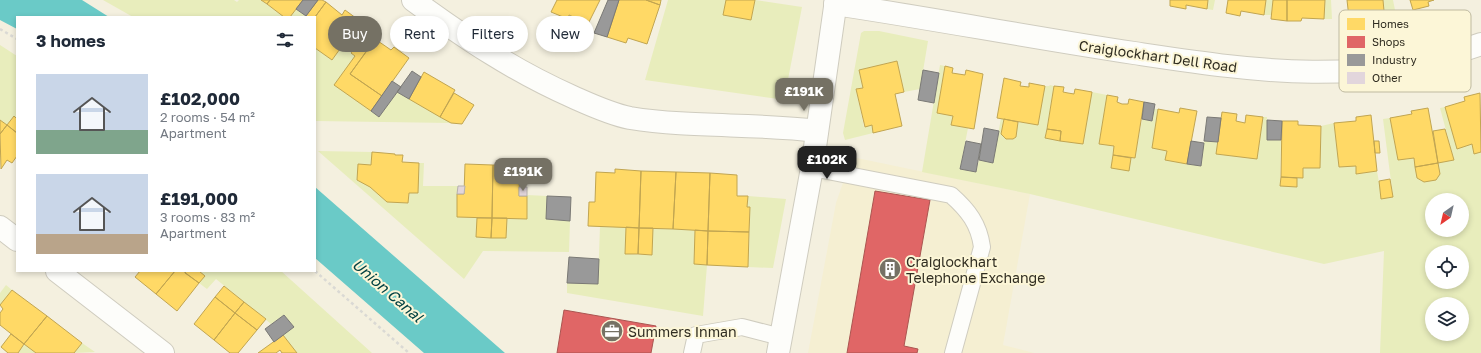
<!DOCTYPE html>
<meta charset="utf-8">
<style>
:root{--surface:#fff;--page:#f2f2f3;--text:#1f2937;--muted:#747a83;--accent:#757164}
body{margin:0;font-family:"Golos Text",sans-serif;background:var(--page);color:var(--text);height:100vh;display:flex;flex-direction:column;font-size:15px;white-space:nowrap}
*{box-sizing:border-box;margin:0}
p{font-size:13px;color:var(--muted)}
.icon{flex:none;width:22px;height:22px;fill:none;stroke:currentColor;stroke-width:2;stroke-linecap:round;stroke-linejoin:round}
.map{position:relative;flex:1;overflow:hidden}
.panel{position:absolute;left:16px;top:16px;width:300px;height:256px;display:flex;flex-direction:column;background:var(--surface);border-radius:0px;box-shadow:0 2px 6px #0003}
.panel>*{flex:none}
.guide{position:absolute;left:328px;top:16px;width:380px;height:36px;display:flex;gap:8px}
.needle{width:26px;rotate:214deg}
.buttons{position:absolute;left:1425px;top:193px;display:grid;gap:8px}
.buttons a{display:grid;place-items:center;width:44px;height:44px;border-radius:50%;background:var(--surface);box-shadow:0 2px 6px #0003;font-size:20px}
.price{position:absolute;translate:-50% -34px;padding:0 9px;border-radius:8px;background:var(--accent);color:#fff;font-size:13px;line-height:26px;filter:drop-shadow(0 1px 2px #0008)}
.price::after{content:'';position:absolute;left:50%;top:24px;width:12px;height:9px;margin-left:-6px;background:inherit;clip-path:polygon(0 0,100% 0,50% 100%)}
.price.selected{background:#222;color:#fff}
ul{padding:0;list-style:none}
li{display:flex;align-items:center;gap:12px;height:100px;padding:0 20px}
li span{display:grid;place-items:center;flex:none;width:112px;height:80px;border-radius:0px;color:#555}
li>.icon{margin-inline-start:auto}
span .icon{width:48px;height:48px;fill:#fffc;stroke-width:1}
li b{font-size:17px}
h2{display:flex;justify-content:space-between;align-items:center;height:48px;padding:0 20px;font-size:17px}
.pill{padding:0 14px;border-radius:18px;background:var(--surface);box-shadow:0 2px 6px #0003;font-size:14px;line-height:36px}
.pill.selected{background:var(--accent);color:#fff}
.map>svg:first-child{display:block}
.built{fill:#f5efd2}
.green{fill:#e8edbc;fill-rule:evenodd}
.water{fill:#6acac7}
.homes{fill:#ffd966;stroke:#c1a551}
.shops{fill:#e06666;stroke:#ab5551}
.industry{fill:#999;stroke:#7a7975}
.building{fill:#e2d6dc;stroke:#b6b1ae}
.lines{fill:none;stroke-linecap:round;stroke-linejoin:round}
.service-casing{stroke:#cfccbf;stroke-width:18}
.minor-casing{stroke:#cfccbf;stroke-width:24}
.tertiary-casing{stroke:#cfccbf;stroke-width:24}
.path{stroke:#dad9d4;stroke-width:2.5;stroke-dasharray:3 3;stroke-linecap:butt}
.service{stroke:#fdfdfa;stroke-width:16}
.minor{stroke:#fdfdfa;stroke-width:22}
.tertiary{stroke:#fdfdfa;stroke-width:22}
.labels{text-anchor:middle;dominant-baseline:central;stroke-width:4;stroke-linejoin:round;paint-order:stroke}
.street-label{font-size:14px;fill:#302d21;stroke:#fcf6d7}
.poi-label{font-size:14px;fill:#302d21;stroke:#fcf6d7;text-anchor:start}
.water-label{font-size:15px;font-style:italic;fill:#034243;stroke:#fcf6d7}
.key{fill:#fcf6d7;stroke:#bfbaa0;stroke-width:1}
.key-label{font-size:11px;fill:#302d21}
</style>
<div class="map">
<svg width="1481" height="353" viewBox="0 0 1481 353">
<rect width="100%" height="100%" fill="#f4f0df"/>
<!-- built -->
<path class="built" d="M852,157L1030,194L1003,345L1034,353H808L836,203Z"/>
<!-- green -->
<path class="green" d="M103,0H234L237,2L239,0H261L284,17H133Z
M668,0H726L751,20L755,0L802,7L785,95L780,99L771,98L645,80Z
M1208,0H1215L1213,10L1207,9Z
M1266,0H1273L1271,15H1264Z
M1325,0H1331L1332,19H1324Z
M1383,0H1393L1395,10L1384,11Z
M296,9L306,16L305,17H290Z
M360,21L370,28L351,53L355,56L335,85L379,117L397,92L451,123L315,121V48L332,60Z
M864,31H879L928,41L920,89L904,92L897,61L859,70L863,88L856,89L864,127L872,125L873,133L845,140L843,133L861,33Z
M0,45L17,56V119L13,117L7,125L0,120Z
M940,65L945,66L937,113L953,116L951,125L968,128L960,169L976,172L979,160L993,163L1001,118L1004,119L1001,134C1005,140 1010,141 1016,137L1018,122L1038,125L1045,86H1049L1050,85L1054,86L1045,138L1083,144L1092,92L1107,95L1099,144L1114,146L1111,168L1129,170L1131,158H1135L1142,119L1152,121L1154,109H1158L1152,148L1167,151L1166,160L1201,166L1204,141L1218,142L1217,154L1257,159L1263,117H1267V140H1281L1280,186L1297,187V178L1303,168H1320L1321,126L1334,123L1339,167L1356,166L1357,174L1377,171L1382,199L1393,197L1383,119L1390,118L1398,160L1414,158L1417,178L1424,182L1436,180L1440,174L1438,163L1454,160L1440,108L1445,107L1457,148L1472,144L1474,153L1481,152V353H1380L1384,251L1324,264L1030,194L922,172ZM1432,200H1462V230H1432ZM1432,252H1462V282H1432ZM1432,304H1462V334H1432Z
M318,151L372,152L370,187L387,202L408,203L409,193H418L419,163H424L423,186H458L457,217L477,218V237L506,238L507,218L527,195L547,196L546,219L570,221L569,252L483,251L464,279Z
M748,196L786,199L773,268L748,267L750,207H747Z
M600,226L626,227L625,254L652,255L653,228L695,230L694,264L707,265L703,316L567,293V283L598,284Z
M199,271H281L372,353H297L283,335L294,327L284,315L271,324L216,279L207,289L199,283L205,276Z
M6,285L12,290L0,305V293Z
M82,343L95,352L74,353Z
M24,344L36,353H18Z"/>
<!-- water -->
<path class="water" d="M0,0H82L109,17H17V29L0,20Z
M315,187L505,353H424L315,258Z"/>
<!-- homes -->
<path class="homes" d="M261,0H270L267,4Z
M270,0H303L290,17H284L267,4Z
M318,0H322L326,2L315,17H305Z
M557,0H600L588,24L569,15L568,19L551,12Z
M619,0H646L660,5L647,44L628,38L626,43L607,37Z
M646,0H661L660,5Z
M726,0H755L751,20L723,15Z
M1170,0H1208L1207,9L1186,5V9L1170,6Z
M1228,0H1266L1264,15L1241,11L1240,16L1226,13Z
M1273,0H1287V21L1271,19Z
M1287,0H1325L1324,19L1302,18L1301,21H1287Z
M1347,0H1383L1384,11L1363,13L1364,17L1349,18Z
M1410,0H1434L1428,2L1429,6L1413,10Z
M326,2L342,15L345,10L360,21L332,60L315,48V17Z
M375,39L391,50L394,47L409,58L382,96L350,74Z
M360,42L369,48L350,74L382,96L371,111L334,85L355,56L351,53Z
M897,61L904,92L895,94L902,126L873,133L872,125L865,127L856,89L863,88L859,70Z
M945,66L953,68L952,73L965,75L966,70L983,74L974,129L951,125L953,116L937,113Z
M424,72L455,90L440,117L409,99Z
M1004,78L1021,82L1020,86L1029,87V83L1045,86L1038,125L997,118Z
M1054,86L1064,87L1063,92L1068,93L1074,94L1075,89L1092,92L1083,144L1060,141L1061,131L1047,129Z
M454,93L474,105L462,124L451,123L440,117Z
M1480,93L1481,152L1474,154L1472,144L1457,149L1445,107L1465,101L1464,97Z
M1107,95L1118,97L1117,102L1122,104H1128L1129,99L1144,102L1135,158L1113,155L1114,146L1099,144Z
M1180,108L1197,111L1187,164L1165,160L1167,151L1152,148L1158,109L1179,113Z
M1428,108L1438,163L1415,167L1414,158L1398,160L1390,118L1412,114L1411,111Z
M1222,112L1237,114L1236,121L1245,123L1246,115L1263,117L1257,159L1216,154Z
M1371,115L1377,171L1356,174V166L1339,167L1334,123L1356,121V117Z
M14,116L17,119V133L7,125Z
M1004,119L1018,122L1016,137L1013,139H1006L1001,134Z
M0,120L7,125L0,134Z
M1282,121H1298V125L1321,126L1320,168H1303V178L1281,177Z
M7,125L17,133V156L12,163L7,160L1,169L0,134Z
M1047,129L1061,131L1060,141L1045,138Z
M1445,129L1454,160L1438,163L1433,131Z
M1374,141H1379L1380,153H1375Z
M372,152L395,154V155H403L402,162L419,163L418,193H409L408,203L387,202L370,187L357,180L358,164L371,165Z
M1113,155L1131,158L1129,171L1111,168Z
M1438,163L1440,174L1436,180L1424,182L1417,178L1415,167Z
M465,164L493,165L492,218L457,217V194H464Z
M493,165H520L519,196H527V219L492,218Z
M615,169L641,171L639,228L588,226L589,202H595L596,172L615,173Z
M641,171L676,172L673,229L639,228Z
M676,172L710,173L708,231L673,229Z
M710,173L737,175V196H748L747,207H750L749,232L708,231Z
M1281,177L1297,178V187L1280,186Z
M1390,179L1393,197L1381,199L1379,181Z
M477,218H492L491,238L476,237Z
M492,218H507L506,238H491Z
M626,227L639,228L638,254H625Z
M639,228H653L652,255L638,254Z
M695,230L708,231L707,265L694,264Z
M708,231L749,232L748,267L707,265Z
M140,271H175L156,294L135,277Z
M175,271H183L199,283L177,311L156,294Z
M187,271H199L205,276L199,283L185,273Z
M224,286L244,302L235,313L215,297Z
M12,290L47,316L24,344L0,325V313L3,309L0,305Z
M215,297L235,313L214,340L194,324Z
M244,302L266,319L257,330L235,313Z
M235,313L257,330L238,353H230L214,340Z
M47,316L82,343L74,353H36L24,344Z
M11,334L24,344L18,353H8L1,347Z
M283,335L297,353H282L280,350L276,353H258Z"/>
<!-- shops -->
<path class="shops" d="M875,191L930,200L904,346L918,349L917,353H847Z
M564,310L656,326L651,353H557Z"/>
<!-- industry -->
<path class="industry" d="M303,0H318L306,16L296,9Z
M608,0H619L607,37L594,33Z
M923,70L939,73L934,103L918,100Z
M412,71L421,77L409,99L397,92Z
M392,81L401,87L379,117L371,111Z
M1144,102L1155,104L1152,121L1142,119Z
M1207,117L1221,118L1218,142L1204,141Z
M1267,120L1282,121L1281,140H1267Z
M984,128L999,131L993,163L979,160Z
M966,141L981,144L976,172L960,169Z
M1191,141L1204,143L1201,166L1187,164Z
M547,196L571,197L570,221L546,219Z
M569,257L599,259L598,284L567,283Z
M284,315L294,327L274,342L265,329Z"/>
<!-- building -->
<path class="building" d="M458,186H465L464,194H457Z
M519,187H527V196H519Z"/>
<g class="lines">
<!-- service casing -->
<g class="service-casing">
<path id="service" d="M812,168L951,195C968,210 979,224 982,247L953,353
M692,353L696,335L742,327L781,337"/>
</g>
<!-- minor casing -->
<g class="minor-casing">
<path id="minor" d="M413,0C465,38 514,71 573,97C591,105 610,114 630,118C692,128 755,123 817,131
M835,4C935,19 1034,38 1134,53C1256,71 1361,88 1481,44
M0,227L17,240
M57,271L163,353"/>
</g>
<!-- tertiary casing -->
<g class="tertiary-casing">
<path id="tertiary" d="M778,353L812,168L836,0"/>
</g>
<!-- path -->
<path class="path" d="M0,29L17,39
M315,271L409,353"/>
<!-- service -->
<use href="#service" class="service"/>
<!-- minor -->
<use href="#minor" class="minor"/>
<!-- tertiary -->
<use href="#tertiary" class="tertiary"/>
</g>
<!-- icons -->
<defs>
<g id="building-disc" transform="scale(1.15)"><circle r="9.5" fill="#757164" stroke="#fcf6d7"/><path d="M-4-6H4V6H1V3H-1V6H-4ZM-2.5-4.3h1.7v1.8h-1.7ZM.8-4.3h1.7v1.8H.8ZM-2.5-1h1.7V.8h-1.7ZM.8-1h1.7V.8H.8Z" fill="#fff"/></g>
<g id="office-disc" transform="scale(1.15)"><circle r="9.5" fill="#757164" stroke="#fcf6d7"/><path d="M-6-3h4V-5.5h4V-3h4V5H-6ZM-1-4.5V-3h2v-1.5ZM-6 0V1H6V0Z" fill="#fff"/></g>
</defs>
<g fill-rule="evenodd">
<use href="#building-disc" x="890" y="269"/>
<use href="#office-disc" x="612" y="331"/>
</g>
<g class="labels">
<!-- street labels -->
<g class="street-label">
<text transform="translate(1158 56) rotate(8)">Craiglockhart Dell Road</text>
</g>
<!-- poi labels -->
<g class="poi-label">
<text x="906" y="261">Craiglockhart<tspan x="906" dy="16">Telephone Exchange</tspan></text>
<text x="628" y="331">Summers Inman</text>
</g>
<!-- water labels -->
<g class="water-label">
<text transform="translate(388 290) rotate(41)">Union Canal</text>
</g>
</g>
<!-- legend -->
<rect x="1339" y="10" width="132" height="82" rx="6" class="key"/>
<rect x="1347" y="18" width="18" height="12" fill="#ffd966"/>
<rect x="1347" y="36" width="18" height="12" fill="#e06666"/>
<rect x="1347" y="54" width="18" height="12" fill="#999"/>
<rect x="1347" y="72" width="18" height="12" fill="#e2d6dc"/>
<g class="key-label">
<text x="1372" y="28">Homes</text>
<text x="1372" y="46">Shops</text>
<text x="1372" y="64">Industry</text>
<text x="1372" y="82">Other</text>
</g>
</svg>
<div class="buttons">
<a><svg class="needle" viewBox="-14 -14 28 28"><path d="M0-13l5 13h-10z" fill="#e53935"/><path d="M0 13l5-13h-10z" fill="#747a83"/></svg></a>
<a><svg class="icon" aria-label="locate" viewBox="0 0 24 24"><circle cx="12" cy="12" r="6"/><path d="M12 2v4M12 18v4M2 12h4M18 12h4"/></svg></a>
<a><svg class="icon" aria-label="layers" viewBox="0 0 24 24"><path d="M12 4l9 5-9 5-9-5zM3 14l9 5 9-5"/></svg></a>
</div>
<b class="price" style="left:804px;top:112px">£191K</b>
<b class="price selected" style="left:827px;top:180px">£102K</b>
<b class="price" style="left:523px;top:192px">£191K</b>
<div class="guide">
<a class="pill selected">Buy</a>
<a class="pill">Rent</a>
<a class="pill">Filters</a>
<a class="pill">New</a>
</div>
<section class="panel">
<h2>3 homes<svg class="icon" aria-label="filters" viewBox="0 0 24 24"><path d="M4 7h16M4 17h16"/><circle cx="9" cy="7" r="2"/><circle cx="15" cy="17" r="2"/></svg></h2>
<ul>
<li><span style="background:linear-gradient(#c9d6e8 70%,#7fa58c 0)"><svg class="icon" aria-label="home" viewBox="0 0 24 24"><path d="M3 11l9-7 9 7M6 9v11h12V9"/></svg></span><div><b>£102,000</b><p>2 rooms · 54 m²</p><p>Apartment</p></div></li>
<li><span style="background:linear-gradient(#c9d6e8 75%,#b9a48a 0)"><svg class="icon" aria-label="home" viewBox="0 0 24 24"><path d="M3 11l9-7 9 7M6 9v11h12V9"/></svg></span><div><b>£191,000</b><p>3 rooms · 83 m²</p><p>Apartment</p></div></li>
</ul>
</section>
</div>
